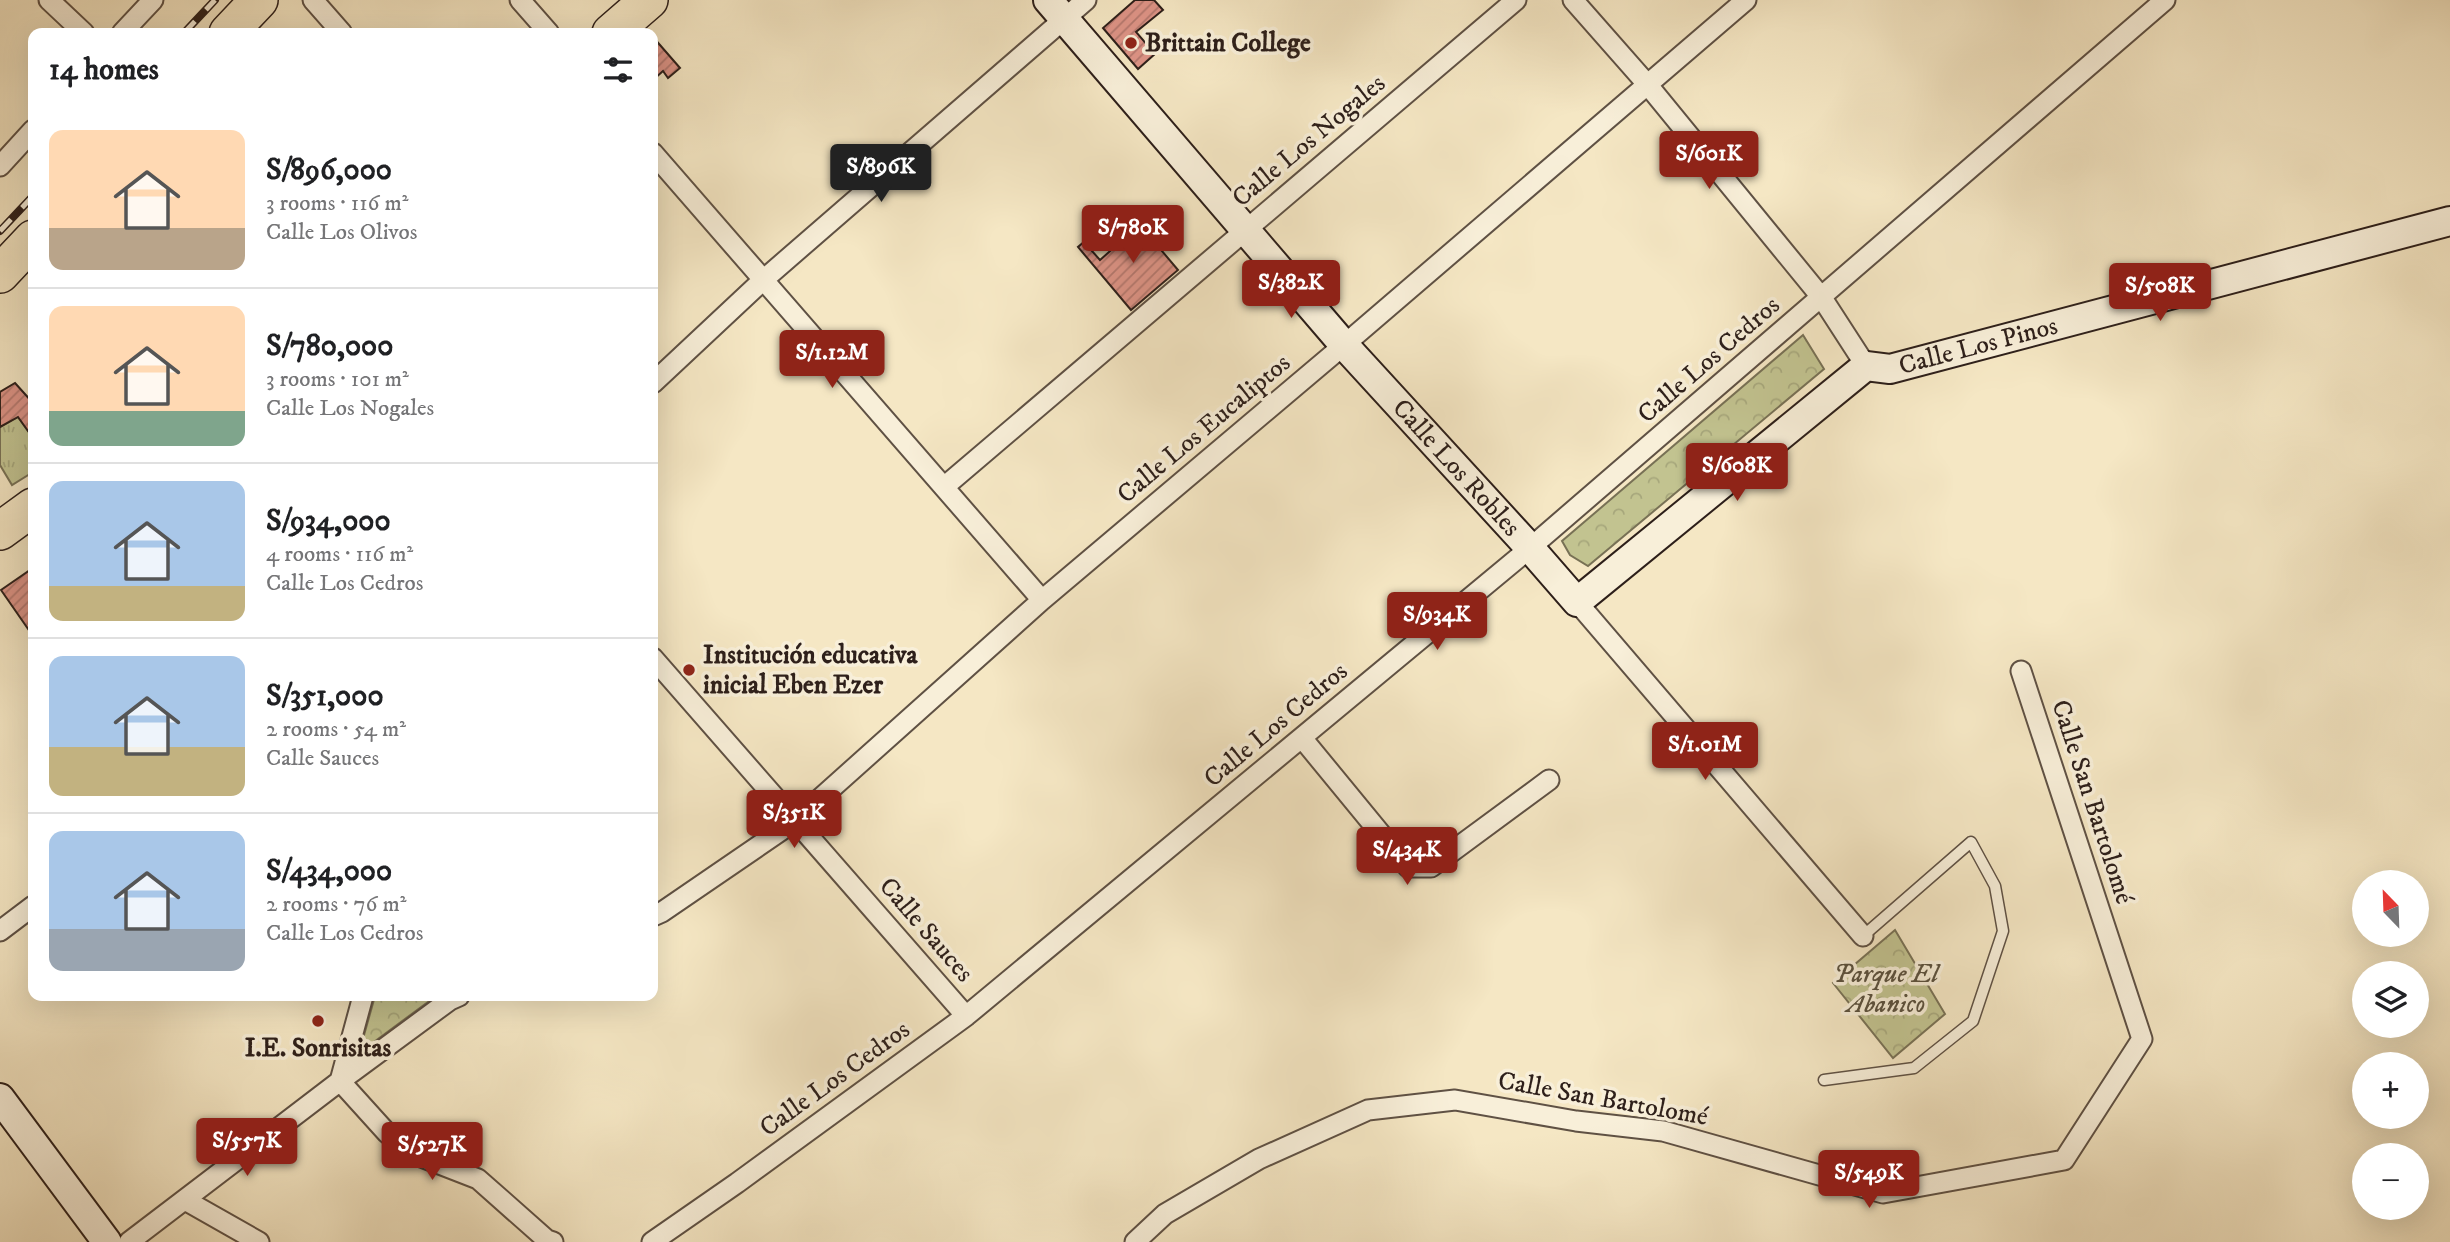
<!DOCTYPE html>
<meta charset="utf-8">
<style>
:root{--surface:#fff;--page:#f6f6f6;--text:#202124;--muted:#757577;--line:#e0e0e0;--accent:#8f2418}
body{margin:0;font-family:"IM FELL DW Pica",serif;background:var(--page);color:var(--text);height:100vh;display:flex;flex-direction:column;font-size:26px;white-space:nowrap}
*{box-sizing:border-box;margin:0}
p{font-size:23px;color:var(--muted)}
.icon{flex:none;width:38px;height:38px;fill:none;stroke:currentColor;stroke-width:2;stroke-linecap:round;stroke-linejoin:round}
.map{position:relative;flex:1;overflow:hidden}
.panel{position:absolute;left:28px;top:28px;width:630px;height:973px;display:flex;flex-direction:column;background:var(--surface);border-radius:14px;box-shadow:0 7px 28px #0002}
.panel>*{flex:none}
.needle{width:46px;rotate:337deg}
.tools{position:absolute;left:2352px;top:870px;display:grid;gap:14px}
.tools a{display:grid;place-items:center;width:77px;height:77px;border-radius:50%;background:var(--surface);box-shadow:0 7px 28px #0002;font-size:35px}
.price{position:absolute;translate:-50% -60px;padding:0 16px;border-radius:7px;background:var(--accent);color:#fff;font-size:23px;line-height:46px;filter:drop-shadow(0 2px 4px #0008)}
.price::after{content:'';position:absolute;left:50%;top:42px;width:21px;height:16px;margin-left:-10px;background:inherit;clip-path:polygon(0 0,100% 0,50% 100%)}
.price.current{background:#222;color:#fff}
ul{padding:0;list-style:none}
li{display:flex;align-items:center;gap:21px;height:175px;padding:0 21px}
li+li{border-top:2px solid var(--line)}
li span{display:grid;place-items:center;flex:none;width:196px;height:140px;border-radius:14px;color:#555}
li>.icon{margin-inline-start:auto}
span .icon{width:84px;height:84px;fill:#fffc;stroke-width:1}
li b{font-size:30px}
h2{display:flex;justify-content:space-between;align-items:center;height:84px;padding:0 21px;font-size:30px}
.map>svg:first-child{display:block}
.grass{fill:url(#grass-tufts);stroke:#787155;stroke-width:2}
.forest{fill:url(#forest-crowns);stroke:#787155;stroke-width:2}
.building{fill:url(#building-hatch);stroke:#2d1f1a;stroke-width:2}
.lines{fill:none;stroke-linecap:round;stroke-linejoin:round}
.lane-casing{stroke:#5f5144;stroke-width:13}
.street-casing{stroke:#5f5144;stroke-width:23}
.secondary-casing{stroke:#2d1f1a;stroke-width:32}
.highway-casing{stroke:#2d1f1a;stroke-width:40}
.lane{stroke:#f8efd9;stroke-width:10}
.street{stroke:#f8efd9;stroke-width:19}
.secondary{stroke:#f8efd9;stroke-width:28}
.highway{stroke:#f5e7c4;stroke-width:37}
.rail-casing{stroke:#2d1f1a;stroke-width:8}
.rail{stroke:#f8efd9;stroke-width:5;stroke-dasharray:16;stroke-linecap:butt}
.poi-dot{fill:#8f2418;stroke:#f8efd9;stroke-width:2.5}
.labels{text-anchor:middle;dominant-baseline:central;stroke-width:7;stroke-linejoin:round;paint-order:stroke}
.poi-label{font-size:26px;font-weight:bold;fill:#2d1f1a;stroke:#f8efd9;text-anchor:start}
.street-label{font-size:26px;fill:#2d1f1a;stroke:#f8efd9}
.park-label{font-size:26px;font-style:italic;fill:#5a503d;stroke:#f8efd9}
</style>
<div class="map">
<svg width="2450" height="1242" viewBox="0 0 2450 1242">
<defs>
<pattern id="grass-tufts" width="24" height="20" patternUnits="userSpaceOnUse" patternTransform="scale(1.75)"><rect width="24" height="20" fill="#c2c390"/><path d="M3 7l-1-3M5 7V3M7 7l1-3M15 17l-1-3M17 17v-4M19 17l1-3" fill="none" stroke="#a7a77c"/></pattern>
<pattern id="forest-crowns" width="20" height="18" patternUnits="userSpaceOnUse" patternTransform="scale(1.75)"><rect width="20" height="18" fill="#c2c390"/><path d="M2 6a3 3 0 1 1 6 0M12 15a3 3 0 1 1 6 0" fill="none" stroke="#a7a77c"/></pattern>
<pattern id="building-hatch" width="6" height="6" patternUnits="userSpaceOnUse" patternTransform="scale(1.75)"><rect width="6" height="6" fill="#de9487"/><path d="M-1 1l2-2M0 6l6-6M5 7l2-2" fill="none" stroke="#b4786e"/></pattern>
</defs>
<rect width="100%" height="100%" fill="#f5e7c4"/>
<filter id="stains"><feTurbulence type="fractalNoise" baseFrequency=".00286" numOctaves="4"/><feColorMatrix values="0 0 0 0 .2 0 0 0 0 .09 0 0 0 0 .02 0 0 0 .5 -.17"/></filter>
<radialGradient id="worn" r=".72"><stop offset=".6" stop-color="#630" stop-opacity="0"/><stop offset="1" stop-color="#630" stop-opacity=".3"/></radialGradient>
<!-- grass -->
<path class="grass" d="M18,417L33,438V472L12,485L0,465V427Z"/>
<!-- forest -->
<path class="forest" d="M1803,335L1824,369L1588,566L1570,555L1562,541Z
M1895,930L1945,1014L1893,1058L1833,983Z
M375,996H429L432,999L359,1053Z"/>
<!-- building -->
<path class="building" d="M1135,0H1154L1163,10L1136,32L1155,54L1138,69L1103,28Z
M653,37L680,68L668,78L663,71L653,80Z
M1135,219L1178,270L1131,310L1078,247L1084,242L1100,260L1127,236L1122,230Z
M15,383L33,403V438L18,417L0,427V392Z
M33,568V636L1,590Z"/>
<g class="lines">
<!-- lane casing -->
<g class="lane-casing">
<path id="lane" d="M1824,1080L1914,1068L1973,1021L2003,931L1995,886L1971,842L1863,936"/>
</g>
<!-- street casing -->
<g class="street-casing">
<path id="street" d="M49,0L84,33
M313,0L342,33
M520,0L549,33
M1573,0L1647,84L1822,298L1866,366
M122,33L153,0
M653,153L1042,600
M0,166L33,130
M653,383L762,281L1086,0
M944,487L1516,0
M1577,602L1863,936
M653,658L966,1016
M1302,738L1408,867H1431L1549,780
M653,916L662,912L795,821L1042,600L1344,345L1746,0
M0,931L33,906
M340,1081L387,1133L411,1153L478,1179L547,1240L553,1242
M340,1081L363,996
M185,1200L259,1242
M129,1242L340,1081L450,1000L459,996
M652,1242L737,1183L966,1016L1530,548L2165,0
M1135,1242L1165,1214L1259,1159L1368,1110L1455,1100L1576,1121L1663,1131L1883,1193L2064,1160L2142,1039L2021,671"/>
</g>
<!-- secondary casing -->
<g class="secondary-casing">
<g id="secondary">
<path id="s1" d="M1048,0L1344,345L1530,548L1577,602L1866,366L1890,369L2450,221"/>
<path d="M0,1098L107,1242"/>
</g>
</g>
<!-- highway casing -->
<g class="highway-casing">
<path id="highway" d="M228,33L259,0
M611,33L649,0
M0,274L33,239
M0,531L33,507"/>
</g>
<!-- lane -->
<use href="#lane" class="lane"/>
<!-- street -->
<use href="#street" class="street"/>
<!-- secondary -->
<use href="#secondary" class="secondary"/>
<!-- highway -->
<use href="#highway" class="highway"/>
<!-- rail casing -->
<g class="rail-casing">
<path id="rail" d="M184,33L215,0
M0,231L33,196"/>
</g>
<!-- rail -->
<use href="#rail" class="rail"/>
</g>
<!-- markers -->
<g class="poi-dot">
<circle cx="1131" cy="43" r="7"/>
<circle cx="689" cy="670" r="7"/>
<circle cx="318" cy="1021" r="7"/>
</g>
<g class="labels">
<!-- poi labels -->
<g class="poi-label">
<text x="1145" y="43">Brittain College</text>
<text x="703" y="655">Institución educativa<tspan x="703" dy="30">inicial Eben Ezer</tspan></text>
<text x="318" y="1048" text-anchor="middle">I.E. Sonrisitas</text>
</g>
<!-- street labels -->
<g class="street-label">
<text transform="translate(1309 141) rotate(-40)">Calle Los Nogales</text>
<text stroke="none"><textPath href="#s1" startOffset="1290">Calle Los Pinos</textPath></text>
<text transform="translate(1709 360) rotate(-41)">Calle Los Cedros</text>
<text transform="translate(1204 429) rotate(-40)">Calle Los Eucaliptos</text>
<text stroke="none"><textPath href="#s1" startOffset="621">Calle Los Robles</textPath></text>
<text transform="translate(1276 725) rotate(-40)">Calle Los Cedros</text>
<text transform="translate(2092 802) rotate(72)">Calle San Bartolomé</text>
<text transform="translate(926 930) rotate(49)">Calle Sauces</text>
<text transform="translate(835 1079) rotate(-36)">Calle Los Cedros</text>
<text transform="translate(1603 1099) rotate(10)">Calle San Bartolomé</text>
</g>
<!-- park labels -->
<g class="park-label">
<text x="1886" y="974">Parque El<tspan x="1886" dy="30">Abanico</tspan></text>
</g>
</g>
<rect width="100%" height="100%" filter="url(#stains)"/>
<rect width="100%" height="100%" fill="url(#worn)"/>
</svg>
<div class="tools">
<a><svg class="needle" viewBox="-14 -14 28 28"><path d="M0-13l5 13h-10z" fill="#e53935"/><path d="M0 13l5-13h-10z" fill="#757577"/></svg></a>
<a><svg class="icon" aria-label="layers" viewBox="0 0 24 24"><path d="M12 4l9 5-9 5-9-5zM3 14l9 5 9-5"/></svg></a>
<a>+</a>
<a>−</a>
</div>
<b class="price" style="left:1709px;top:191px">S/601K</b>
<b class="price current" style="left:881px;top:204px">S/896K</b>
<b class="price" style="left:1133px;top:265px">S/780K</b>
<b class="price" style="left:1291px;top:320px">S/382K</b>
<b class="price" style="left:2160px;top:323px">S/508K</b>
<b class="price" style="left:832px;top:390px">S/1.12M</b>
<b class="price" style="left:1737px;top:503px">S/608K</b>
<b class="price" style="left:1437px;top:652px">S/934K</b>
<b class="price" style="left:1705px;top:782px">S/1.01M</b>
<b class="price" style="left:794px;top:850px">S/351K</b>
<b class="price" style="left:1407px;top:887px">S/434K</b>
<b class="price" style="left:247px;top:1178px">S/557K</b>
<b class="price" style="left:432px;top:1182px">S/527K</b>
<b class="price" style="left:1869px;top:1210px">S/549K</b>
<section class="panel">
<h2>14 homes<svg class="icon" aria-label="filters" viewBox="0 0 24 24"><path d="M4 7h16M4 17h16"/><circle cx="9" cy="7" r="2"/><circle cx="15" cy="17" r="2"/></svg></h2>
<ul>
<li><span style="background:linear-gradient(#ffd9b3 70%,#b9a48a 0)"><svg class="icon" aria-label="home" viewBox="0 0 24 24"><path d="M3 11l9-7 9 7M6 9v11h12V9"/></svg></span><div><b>S/896,000</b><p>3 rooms · 116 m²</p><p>Calle Los Olivos</p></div></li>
<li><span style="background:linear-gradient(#ffd9b3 75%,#7fa58c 0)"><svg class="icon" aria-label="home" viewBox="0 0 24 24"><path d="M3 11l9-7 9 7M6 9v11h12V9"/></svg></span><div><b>S/780,000</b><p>3 rooms · 101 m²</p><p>Calle Los Nogales</p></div></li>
<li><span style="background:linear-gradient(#a9c7e8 75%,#c2b280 0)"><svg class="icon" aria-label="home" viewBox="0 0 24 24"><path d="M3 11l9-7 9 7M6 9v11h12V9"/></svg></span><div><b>S/934,000</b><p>4 rooms · 116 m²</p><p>Calle Los Cedros</p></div></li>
<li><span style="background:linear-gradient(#a9c7e8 65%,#c2b280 0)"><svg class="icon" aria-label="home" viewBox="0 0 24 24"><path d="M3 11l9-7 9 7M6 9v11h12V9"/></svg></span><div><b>S/351,000</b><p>2 rooms · 54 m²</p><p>Calle Sauces</p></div></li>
<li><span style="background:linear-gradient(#a9c7e8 70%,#9aa5b1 0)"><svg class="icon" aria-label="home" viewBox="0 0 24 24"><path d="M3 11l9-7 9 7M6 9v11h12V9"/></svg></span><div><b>S/434,000</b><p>2 rooms · 76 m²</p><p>Calle Los Cedros</p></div></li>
</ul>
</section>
</div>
